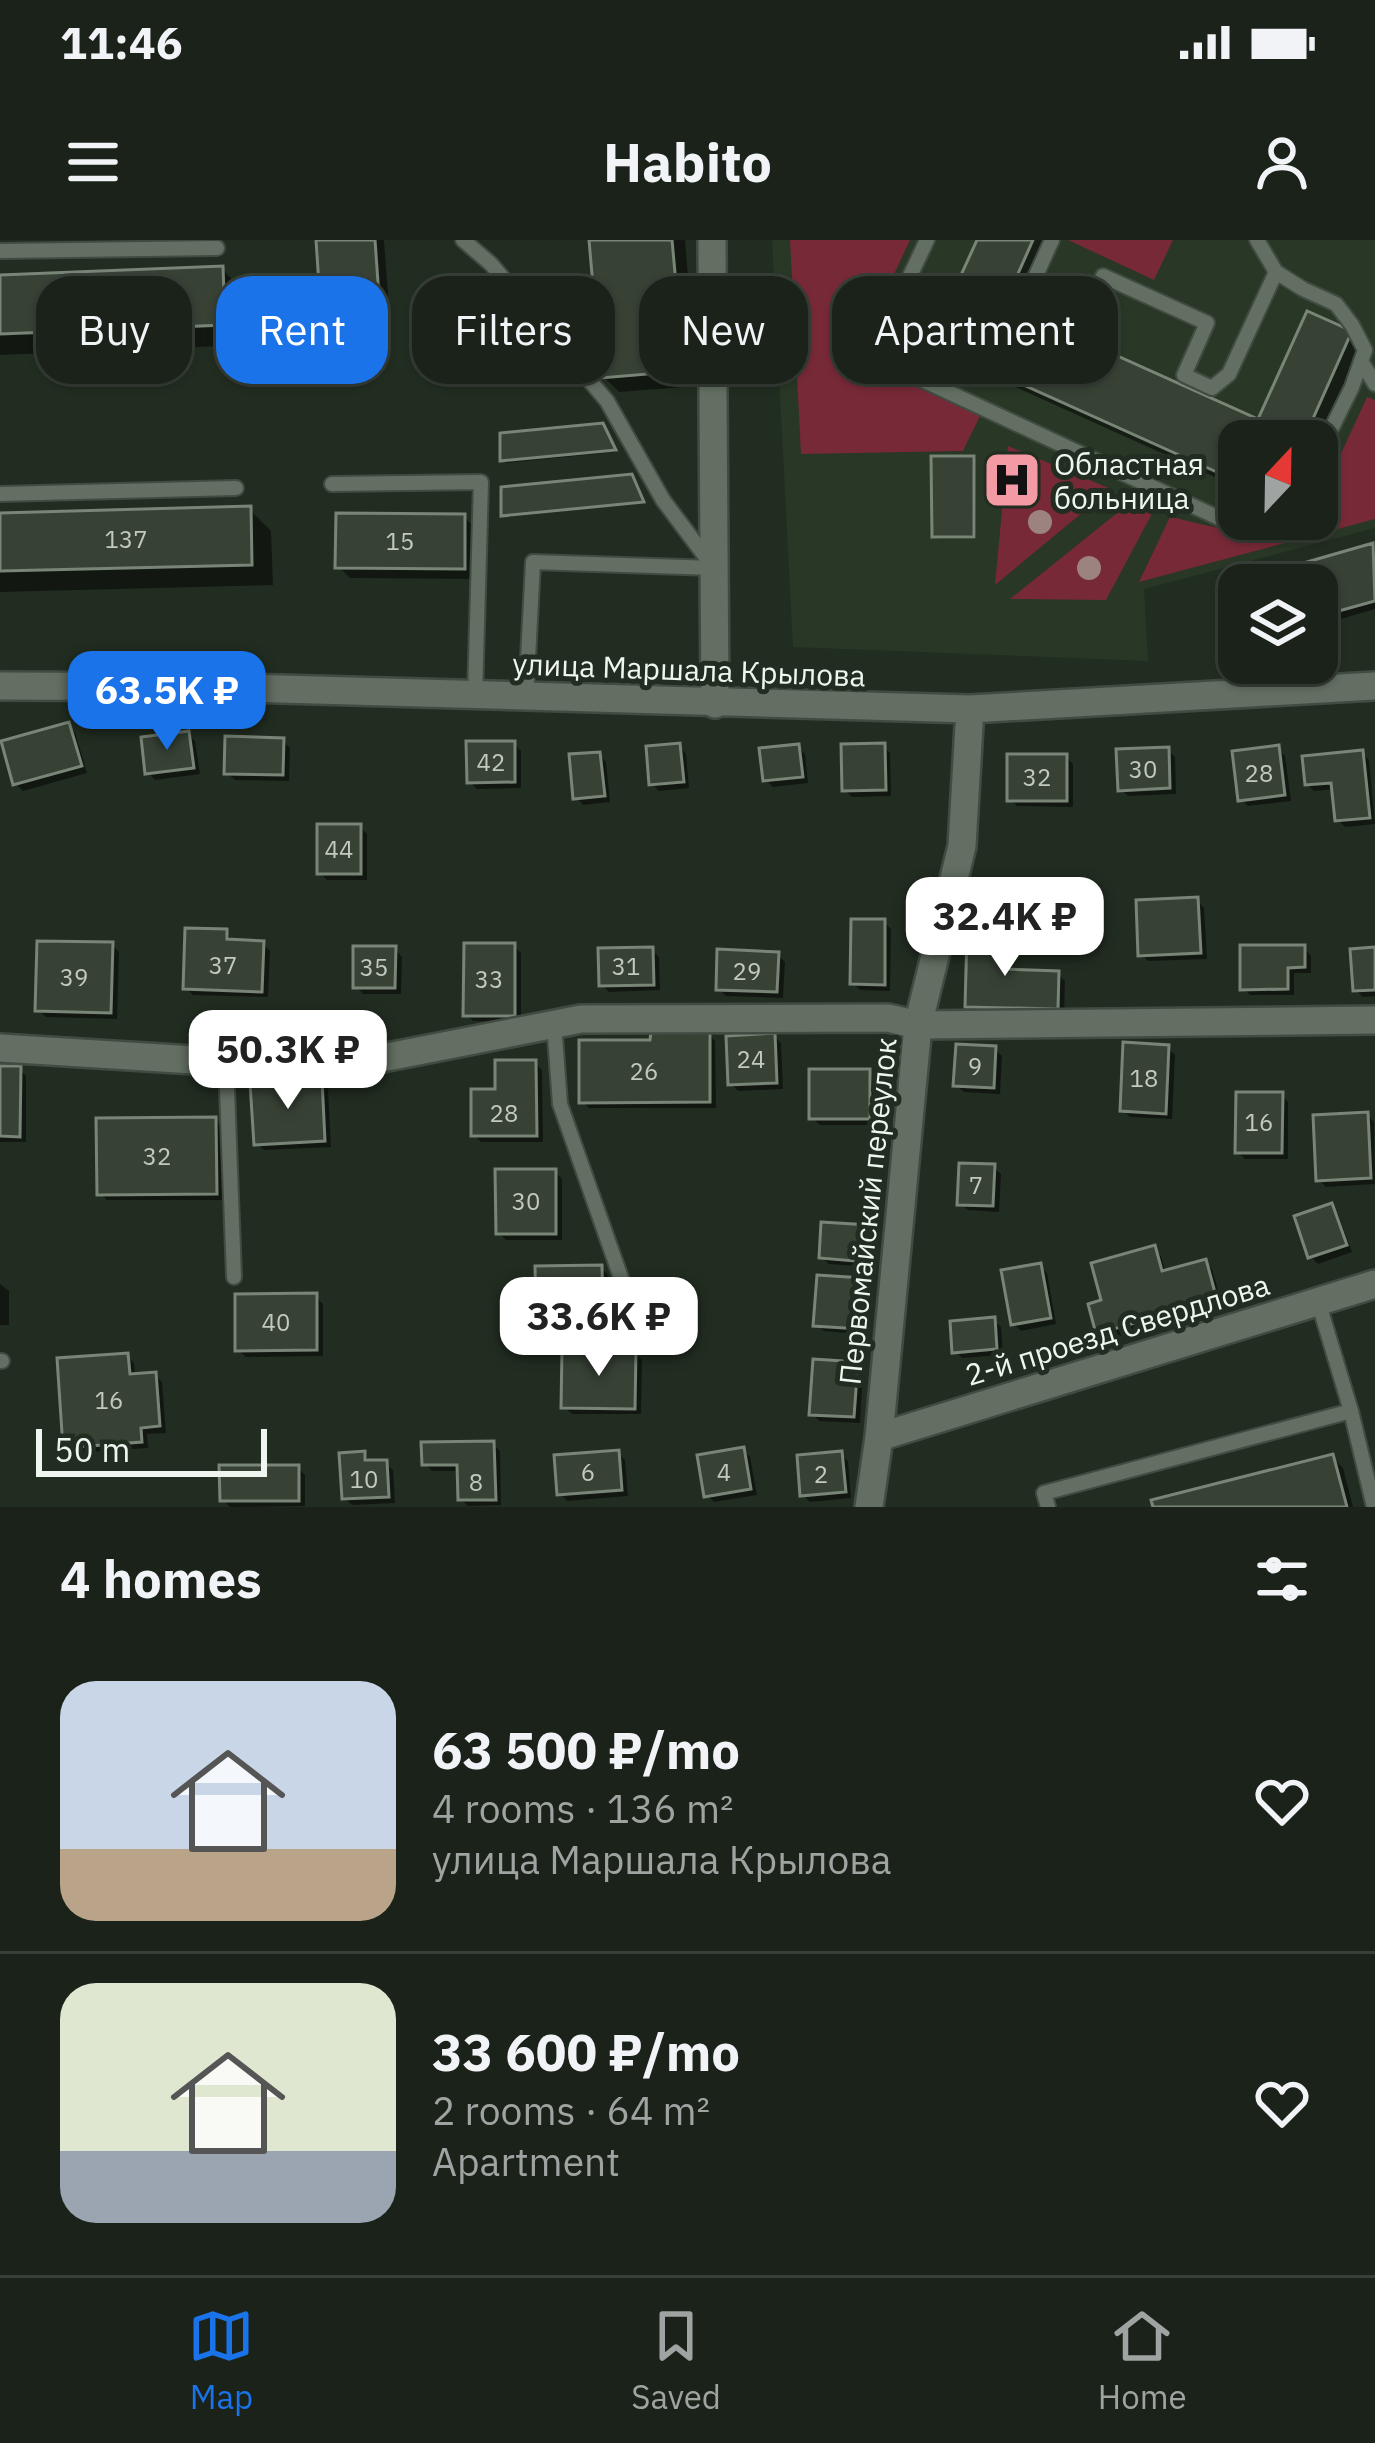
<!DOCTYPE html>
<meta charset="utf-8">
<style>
:root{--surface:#1a2219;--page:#272f26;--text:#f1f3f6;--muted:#9fa4a2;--line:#383f38;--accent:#1a73e8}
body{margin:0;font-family:"IBM Plex Sans",sans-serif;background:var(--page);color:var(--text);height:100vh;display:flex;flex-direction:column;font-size:45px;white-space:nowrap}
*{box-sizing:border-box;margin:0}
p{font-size:39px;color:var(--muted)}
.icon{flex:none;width:66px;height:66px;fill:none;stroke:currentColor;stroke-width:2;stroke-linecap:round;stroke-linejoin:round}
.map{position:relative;height:1267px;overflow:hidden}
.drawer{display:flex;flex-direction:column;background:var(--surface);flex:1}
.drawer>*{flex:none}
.hud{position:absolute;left:36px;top:36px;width:1305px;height:108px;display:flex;gap:24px}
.needle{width:78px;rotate:22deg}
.controls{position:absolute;left:1218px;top:180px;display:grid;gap:24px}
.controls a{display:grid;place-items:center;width:120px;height:120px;border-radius:24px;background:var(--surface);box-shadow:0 3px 9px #0004,0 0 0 3px var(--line);font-size:60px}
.scale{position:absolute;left:36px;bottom:30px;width:231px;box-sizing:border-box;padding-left:12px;border:6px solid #eff6ef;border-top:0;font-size:33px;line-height:42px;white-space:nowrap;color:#eff6ef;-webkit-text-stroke:9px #222d21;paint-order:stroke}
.price{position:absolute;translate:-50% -102px;padding:0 27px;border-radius:24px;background:#fff;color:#222;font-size:39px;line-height:78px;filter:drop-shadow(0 3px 6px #0008)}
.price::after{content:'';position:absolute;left:50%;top:72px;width:36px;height:27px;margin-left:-18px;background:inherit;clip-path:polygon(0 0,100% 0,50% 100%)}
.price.current{background:var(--accent);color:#fff}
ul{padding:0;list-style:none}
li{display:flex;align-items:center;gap:36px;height:300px;padding:0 60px}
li+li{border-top:3px solid var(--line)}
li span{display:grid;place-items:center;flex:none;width:336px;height:240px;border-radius:36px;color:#555}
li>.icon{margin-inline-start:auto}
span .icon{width:144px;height:144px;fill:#fffc;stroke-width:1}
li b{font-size:51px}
h2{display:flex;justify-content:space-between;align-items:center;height:144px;padding:0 60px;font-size:51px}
.pill{padding:0 42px;border-radius:36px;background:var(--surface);box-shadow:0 3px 9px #0004,0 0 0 3px var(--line);font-size:42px;line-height:108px}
.pill.current{background:var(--accent);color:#fff}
.status{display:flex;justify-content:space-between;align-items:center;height:84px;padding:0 60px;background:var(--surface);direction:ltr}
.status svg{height:33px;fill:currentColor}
header{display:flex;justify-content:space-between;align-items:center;height:156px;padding:0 60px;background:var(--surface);font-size:54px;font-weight:800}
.tabs{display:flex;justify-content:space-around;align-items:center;height:168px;border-top:3px solid var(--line);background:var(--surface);font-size:33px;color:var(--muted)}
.tabs a{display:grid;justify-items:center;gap:6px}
.tabs .current{color:var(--accent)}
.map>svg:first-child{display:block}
.built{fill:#283726;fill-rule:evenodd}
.green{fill:#772937}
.shadow{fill:#0007}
.building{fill:#374235;stroke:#788577;stroke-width:3}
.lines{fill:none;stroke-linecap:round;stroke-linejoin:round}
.lane-casing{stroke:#424b41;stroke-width:18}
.street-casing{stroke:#424b41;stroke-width:32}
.lane{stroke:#636f62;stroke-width:14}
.street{stroke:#636f62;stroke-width:27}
.tree{fill:#9c8280}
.labels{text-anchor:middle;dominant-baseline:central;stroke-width:10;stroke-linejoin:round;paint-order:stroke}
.number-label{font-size:24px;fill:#c1c9c0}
.poi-label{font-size:30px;fill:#eff6ef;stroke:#222d21;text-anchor:start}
.street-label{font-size:30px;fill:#eff6ef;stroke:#222d21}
</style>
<div class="status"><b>11:46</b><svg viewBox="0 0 49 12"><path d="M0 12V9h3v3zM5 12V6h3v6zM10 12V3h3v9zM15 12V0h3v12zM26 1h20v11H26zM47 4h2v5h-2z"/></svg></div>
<header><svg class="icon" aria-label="menu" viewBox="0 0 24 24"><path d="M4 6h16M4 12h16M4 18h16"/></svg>Habito<svg class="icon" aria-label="person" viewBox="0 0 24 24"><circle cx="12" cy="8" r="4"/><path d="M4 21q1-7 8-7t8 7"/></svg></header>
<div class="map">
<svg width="1375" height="1267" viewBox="0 0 1375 1267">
<rect width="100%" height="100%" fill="#222d21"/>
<!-- built -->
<path class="built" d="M772,0H1375V288L1144,349L1148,421L793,407ZM1239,201H1317V279H1239Z"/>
<!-- green -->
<path class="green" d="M790,0H910L855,118L980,176L963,211L801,214Z
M1068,0H1173L1154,40Z
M1367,157L1375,160V279L1139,342L1170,277C1192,281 1216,290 1238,289C1266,287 1290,279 1317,279V266Z
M1008,206L1111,249L995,345Z
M1132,261L1154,270L1106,360L1010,359Z"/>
<!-- shadow -->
<path class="shadow" d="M319,0H384L390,81L335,85L324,73Z
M592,0H685L697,146L619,152L604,137Z
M980,0H1042L1050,9L1020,76L1259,183L1351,94L1366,109L1317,217V201H1239V248L949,117L934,103Z
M222,29L243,51L246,105L0,115V39Z
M480,45L487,52L491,105L454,107L447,100Z
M605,189L616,212L506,223L503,220Z
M972,219L975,221L976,299H938L935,296Z
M634,241L644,263L507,277L504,275Z
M249,269L271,291L273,345L0,352V276Z
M464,277L475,288V339L350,338L338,326Z
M1372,307L1375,309V369L1317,386V345H1239V377L1230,347Z
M68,485L75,492L87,533L23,551L16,544Z
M188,494L195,501L200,534L155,540L148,532Z
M283,501L290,508L289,541L235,540L227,533Z
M514,504L521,511V548L477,549L470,542Z
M679,506L686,514L689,548L659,551L652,544Z
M883,506L890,513L891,556L852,557L845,550Z
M798,507L805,514L808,543L773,547L766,540Z
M1278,509L1285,516L1291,561L1248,566L1241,559Z
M1168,510L1175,517L1176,554L1128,556L1121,549Z
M1362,513L1369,520L1375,584L1345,587L1338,580L1335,549L1314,551L1307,544Z
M599,515L606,522L610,562L583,565L576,557Z
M1066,517L1073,524V567L1017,566L1010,559Z
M360,587L367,594V640H327L320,633Z
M1197,660L1204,668L1207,719L1148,721L1141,714Z
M884,682L891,689L890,751L860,750L853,743Z
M226,692L233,702L262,703L270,711L268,757L193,755L186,748Z
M1005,698L1012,705V732L1058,734L1065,741L1064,775L975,773L968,766Z
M112,705L119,712L117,779L46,777L38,770Z
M514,706L521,713V782L473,781L466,774Z
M1304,708L1311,716V733H1294V755H1250L1243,748Z
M395,709L402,717L401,754H363L356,746Z
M652,710L659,717L660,750L609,752L602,745Z
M1375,710V756L1363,757L1356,750Z
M778,715L785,722L783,758L726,756L719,749Z
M708,794L715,801L716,868H589L582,861Z
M774,796L781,803L783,849L738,851L731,844Z
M1168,808L1175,815L1172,879L1130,877L1123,870Z
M995,809L1002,816L1000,854L964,852L956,845Z
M535,823L542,830L543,902H481L474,895L498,852Z
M0,829H19L26,836V902H0Z
M869,832L876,839V885H820L812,878Z
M321,842L328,849L331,907L264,910L257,903Z
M1281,855L1288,862V919H1245L1238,912Z
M1367,875L1374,882L1375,944L1326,947L1319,940Z
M215,880L222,887L223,960H107L100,953Z
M993,927L1001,934L999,972L968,970L960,963Z
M555,932L562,939V1000H506L499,993Z
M1331,967L1338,974L1352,1012L1318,1024L1311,1017Z
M868,988L875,995L872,1027L829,1024L822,1017Z
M1154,1009L1161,1016L1166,1033L1205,1022L1212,1029L1223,1067L1106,1100L1099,1093L1105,1062Z
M1040,1026L1047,1033L1056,1084L1021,1091L1014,1084Z
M601,1028L608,1035V1082L546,1083L539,1076Z
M862,1041L869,1048L866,1095L824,1091L816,1084Z
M0,1044L9,1051V1085H0Z
M315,1056L323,1064V1116L246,1117L238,1110Z
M993,1080L1001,1087L1003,1115L962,1118L955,1111Z
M634,1113L642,1120L641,1174H572L564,1167Z
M127,1116L134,1123L135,1137L155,1135L162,1142L166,1193L147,1194L148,1208L73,1213L66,1206Z
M856,1125L863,1132L860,1183L819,1181L812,1173Z
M493,1204L500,1211L501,1265L468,1266L461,1259L460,1231H432L425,1224Z
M743,1210L750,1217L757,1255L714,1262L707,1255Z
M618,1213L625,1220L628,1256L567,1261L560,1253Z
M364,1214L372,1223H385L393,1230L395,1263L352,1265L345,1258Z
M841,1214L848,1221L851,1258L810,1262L803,1255Z
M1332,1217L1343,1228L1353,1267H1156L1155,1263Z
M298,1228L305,1235V1266L230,1267L223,1260Z"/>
<!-- building -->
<path class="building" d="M316,0H375L380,71L321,75Z
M589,0H672L684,131L601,138Z
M977,0H1033L1004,65L1258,179L1307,71L1352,91L1303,201H1239V242L930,103Z
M223,26L225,85L0,94V35Z
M481,42L485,99L444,101L440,44Z
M603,183L616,210L500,221V193Z
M931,216H974V297H932Z
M632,234L644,262L501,276V247Z
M251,266L252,325L0,331V273Z
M336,273L465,274V329L335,328Z
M1373,303L1375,361L1317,377V345H1239V387L1227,345Z
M69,482L82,526L13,545L1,501Z
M189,491L194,528L145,534L141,497Z
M225,496L284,498L283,535L224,534Z
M466,501H515V542L467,543Z
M680,503L684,542L649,545L646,506Z
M885,503L886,550L842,551L841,504Z
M799,504L803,537L763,541L759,508Z
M1279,505L1285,555L1238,561L1232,511Z
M1169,507L1170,548L1118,551L1116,509Z
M1363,510L1370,578L1335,581L1331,543L1305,545L1302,516Z
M600,512L605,556L573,559L569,514Z
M1007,514H1067V561H1007Z
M317,584H361V634H317Z
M1198,657L1201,713L1138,716L1136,660Z
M851,679H885V745L850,744Z
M185,688L227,689V699L264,701L262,752L183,749Z
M967,694L1006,695V729L1059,731L1058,769L965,767Z
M37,701L113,702L111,773L35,771Z
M464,703H515V776H463Z
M1240,705H1305V727L1288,728V749L1240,750Z
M353,706H396L395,748H353Z
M653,707L654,745L599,746L598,708Z
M1375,707V750L1353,751L1350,709Z
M717,709L779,712L777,752L716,750Z
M651,791H710V862L579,863V800H650Z
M775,793L777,843L728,845L726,796Z
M1123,802L1169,805L1166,874L1120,871Z
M956,804L996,806L994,848L953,846Z
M495,820H536L537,896H471V849H495Z
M0,826H21L20,897L0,896Z
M809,829H870V879H809Z
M322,839L325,901L254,905L250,843Z
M1236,852H1283L1282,913H1235Z
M1368,872L1371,938L1316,941L1313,875Z
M216,877L217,954L97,955L96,878Z
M959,923L995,924L993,966L957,965Z
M495,929H556V994H496Z
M1332,963L1347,1005L1308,1018L1294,976Z
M821,982L869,985L866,1022L819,1018Z
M1155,1005L1162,1031L1206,1019L1217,1060L1096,1094L1088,1064L1101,1060L1091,1023Z
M1041,1023L1051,1078L1011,1085L1001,1030Z
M602,1025L603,1076L536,1077L535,1026Z
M817,1035L863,1038L860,1089L813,1086Z
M317,1053V1110L235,1111V1054Z
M995,1077L997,1109L952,1113L950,1081Z
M562,1110H636L635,1169L561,1168Z
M128,1113L130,1134L156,1132L160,1186L141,1188L142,1202L63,1208L57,1118Z
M813,1119L858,1122L854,1177L809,1175Z
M494,1201L496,1260H458L457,1225H422L421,1202Z
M744,1207L751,1249L704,1257L697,1215Z
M619,1210L622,1250L557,1255L554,1215Z
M365,1211V1220H387L389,1257L342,1259L339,1213Z
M842,1211L846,1252L800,1256L797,1215Z
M1333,1214L1347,1267H1153L1151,1260Z
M219,1225H299V1261H220Z"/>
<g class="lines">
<!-- lane casing -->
<g class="lane-casing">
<path id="lane" d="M463,0L491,24L607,161L663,260L711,324
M927,0L876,108L901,130L1221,279H1249
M1052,0L1028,53L1084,79L1103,36L1207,83L1184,135L1212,148L1229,134L1276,32
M1257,0L1276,32L1303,49L1336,64L1352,85L1365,110L1352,147L1317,218
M0,11L217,8
M1361,121L1375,144
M332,244L481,242L475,456
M0,254L236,248
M526,458L533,322L714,328
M554,783L560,864L633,1072
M226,822L234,1037
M1318,1061L1351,1171L1374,1267
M0,1121H2
M1048,1267L1044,1253L1351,1171"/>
</g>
<!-- street casing -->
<g class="street-casing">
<path id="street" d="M712,0L715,464
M0,446L215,447L970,469L1375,446
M0,808L226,822L357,823L581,779L888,778L918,785L1375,780
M879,1197L1375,1044
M869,1267L879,1197L918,785L962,606L970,469"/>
</g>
<!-- lane -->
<use href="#lane" class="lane"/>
<!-- street -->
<use href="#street" class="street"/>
</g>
<!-- trees -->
<g class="tree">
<circle cx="1028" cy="241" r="12"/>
<circle cx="1040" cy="282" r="12"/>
<circle cx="1089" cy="328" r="12"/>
</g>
<!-- icons -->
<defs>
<g id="hospital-square" transform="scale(3)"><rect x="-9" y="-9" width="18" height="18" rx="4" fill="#f49aa4" stroke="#222d21"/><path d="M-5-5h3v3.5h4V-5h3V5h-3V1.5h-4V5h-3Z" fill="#111"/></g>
</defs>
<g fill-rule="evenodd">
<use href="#hospital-square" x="1012" y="240"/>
</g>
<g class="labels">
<!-- number labels -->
<g class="number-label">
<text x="126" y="299">137</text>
<text x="400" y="301">15</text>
<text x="491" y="522">42</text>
<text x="1143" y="529">30</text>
<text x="1259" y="533">28</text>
<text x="1037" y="537">32</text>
<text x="339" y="609">44</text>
<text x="223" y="725">37</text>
<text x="626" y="726">31</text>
<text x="374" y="727">35</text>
<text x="747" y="731">29</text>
<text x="74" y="737">39</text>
<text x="489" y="739">33</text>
<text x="751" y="819">24</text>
<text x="975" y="826">9</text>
<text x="644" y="831">26</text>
<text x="1144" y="838">18</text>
<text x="504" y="873">28</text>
<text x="1259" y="882">16</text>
<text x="157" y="916">32</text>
<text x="976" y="945">7</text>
<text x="526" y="961">30</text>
<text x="276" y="1082">40</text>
<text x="109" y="1160">16</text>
<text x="588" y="1232">6</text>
<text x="724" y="1232">4</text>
<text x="821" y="1234">2</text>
<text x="364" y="1239">10</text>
<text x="476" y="1242">8</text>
</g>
<!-- poi labels -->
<g class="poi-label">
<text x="1054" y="223">Областная<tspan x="1054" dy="34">больница</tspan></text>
</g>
<!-- street labels -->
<g class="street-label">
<text transform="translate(689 429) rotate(2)">улица Маршала Крылова</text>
<text transform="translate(867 971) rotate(-84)">Первомайский переулок</text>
<text transform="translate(1117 1089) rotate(-17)">2-й проезд Свердлова</text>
</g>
</g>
</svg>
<div class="controls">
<a><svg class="needle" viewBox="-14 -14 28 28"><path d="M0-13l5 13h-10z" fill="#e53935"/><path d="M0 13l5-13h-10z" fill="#9fa4a2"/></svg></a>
<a><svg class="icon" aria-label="layers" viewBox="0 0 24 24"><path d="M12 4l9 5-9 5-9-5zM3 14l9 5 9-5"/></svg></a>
</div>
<div class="scale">50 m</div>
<b class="price current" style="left:167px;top:513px">63.5K ₽</b>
<b class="price" style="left:1005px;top:739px">32.4K ₽</b>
<b class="price" style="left:288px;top:872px">50.3K ₽</b>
<b class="price" style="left:599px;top:1139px">33.6K ₽</b>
<div class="hud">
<a class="pill">Buy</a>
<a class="pill current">Rent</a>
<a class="pill">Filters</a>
<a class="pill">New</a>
<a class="pill">Apartment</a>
</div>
</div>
<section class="drawer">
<h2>4 homes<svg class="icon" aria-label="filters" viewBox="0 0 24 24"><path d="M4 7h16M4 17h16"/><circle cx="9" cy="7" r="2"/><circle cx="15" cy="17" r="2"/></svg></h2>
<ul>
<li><span style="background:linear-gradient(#c9d6e8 70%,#b9a48a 0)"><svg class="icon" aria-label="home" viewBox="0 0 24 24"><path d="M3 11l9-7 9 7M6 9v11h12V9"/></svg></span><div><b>63 500 ₽/mo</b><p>4 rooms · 136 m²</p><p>улица Маршала Крылова</p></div><svg class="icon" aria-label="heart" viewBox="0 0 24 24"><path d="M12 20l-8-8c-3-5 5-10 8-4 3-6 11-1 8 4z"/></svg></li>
<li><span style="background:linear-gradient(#dfe7d0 70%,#9aa5b1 0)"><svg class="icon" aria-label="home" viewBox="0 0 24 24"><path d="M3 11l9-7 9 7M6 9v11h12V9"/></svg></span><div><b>33 600 ₽/mo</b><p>2 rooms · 64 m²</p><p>Apartment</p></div><svg class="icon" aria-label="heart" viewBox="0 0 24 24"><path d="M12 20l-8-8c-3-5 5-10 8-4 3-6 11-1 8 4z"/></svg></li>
</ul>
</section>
<nav class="tabs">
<a class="current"><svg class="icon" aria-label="map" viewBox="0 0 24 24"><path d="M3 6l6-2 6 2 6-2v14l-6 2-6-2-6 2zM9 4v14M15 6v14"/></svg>Map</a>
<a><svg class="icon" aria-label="saved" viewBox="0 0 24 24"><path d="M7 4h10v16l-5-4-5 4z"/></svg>Saved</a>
<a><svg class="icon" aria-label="home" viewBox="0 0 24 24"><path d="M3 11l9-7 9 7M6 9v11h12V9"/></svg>Home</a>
</nav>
